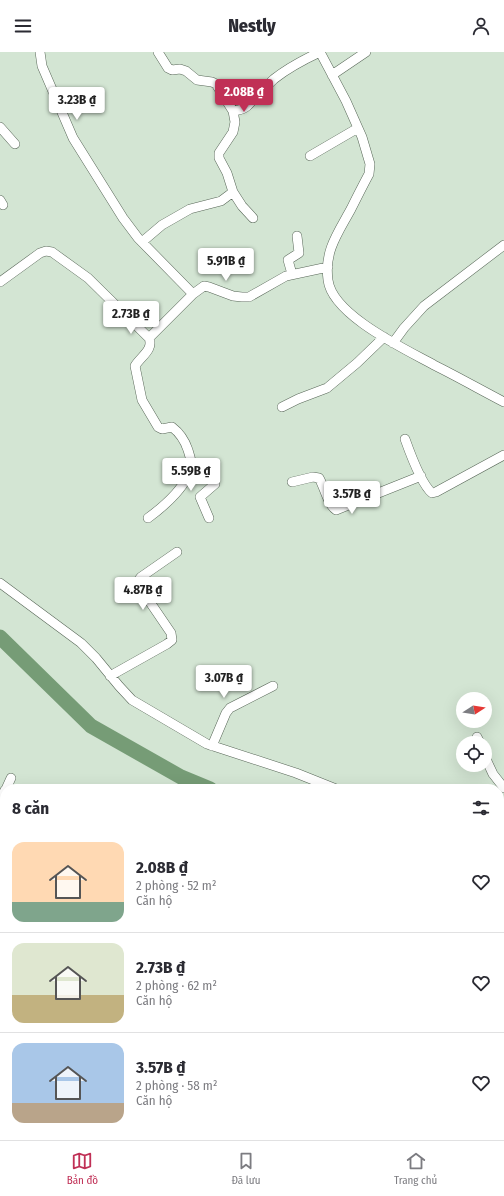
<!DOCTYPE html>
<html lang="vi">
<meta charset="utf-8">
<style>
:root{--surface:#fff;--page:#f7f7f7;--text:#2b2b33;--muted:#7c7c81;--line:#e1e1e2;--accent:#c03056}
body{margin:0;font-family:"Fira Sans Condensed",sans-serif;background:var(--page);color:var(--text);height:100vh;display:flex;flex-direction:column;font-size:15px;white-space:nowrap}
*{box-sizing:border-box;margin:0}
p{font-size:13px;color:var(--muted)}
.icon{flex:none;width:22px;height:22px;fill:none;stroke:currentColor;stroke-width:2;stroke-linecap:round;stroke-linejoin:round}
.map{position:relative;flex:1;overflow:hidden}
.details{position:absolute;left:0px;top:732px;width:504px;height:356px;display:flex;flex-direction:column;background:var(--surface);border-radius:16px 16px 0 0;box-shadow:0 4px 16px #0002}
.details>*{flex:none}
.needle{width:26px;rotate:78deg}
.tools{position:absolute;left:456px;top:640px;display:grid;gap:8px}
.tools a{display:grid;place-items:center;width:36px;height:36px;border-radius:50%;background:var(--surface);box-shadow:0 4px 16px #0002;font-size:20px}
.price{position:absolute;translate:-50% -34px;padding:0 9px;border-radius:4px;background:#fff;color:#222;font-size:13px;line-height:26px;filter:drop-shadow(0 1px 2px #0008)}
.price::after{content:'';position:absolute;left:50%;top:24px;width:12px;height:9px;margin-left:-6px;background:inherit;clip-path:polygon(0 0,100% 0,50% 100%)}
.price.on{background:var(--accent);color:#fff}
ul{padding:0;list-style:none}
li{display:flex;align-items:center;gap:12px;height:100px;padding:0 12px}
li+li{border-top:1px solid var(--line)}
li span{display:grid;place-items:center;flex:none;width:112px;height:80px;border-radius:12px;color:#555}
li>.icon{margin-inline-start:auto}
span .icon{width:48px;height:48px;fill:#fffc;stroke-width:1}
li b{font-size:17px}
h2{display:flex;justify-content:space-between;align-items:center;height:48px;padding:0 12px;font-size:17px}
header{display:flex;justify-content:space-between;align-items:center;height:52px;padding:0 12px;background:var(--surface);font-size:18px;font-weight:800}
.tab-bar{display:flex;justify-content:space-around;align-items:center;height:56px;border-top:1px solid var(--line);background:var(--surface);font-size:11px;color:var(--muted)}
.tab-bar a{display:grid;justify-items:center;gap:2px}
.tab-bar .on{color:var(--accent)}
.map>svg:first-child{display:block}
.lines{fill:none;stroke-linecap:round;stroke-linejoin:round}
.river{stroke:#769c76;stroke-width:15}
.minor-casing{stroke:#586758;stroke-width:10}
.minor{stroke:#fff;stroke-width:9}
</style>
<header><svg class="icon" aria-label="menu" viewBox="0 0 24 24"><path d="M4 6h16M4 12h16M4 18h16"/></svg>Nestly<svg class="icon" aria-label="person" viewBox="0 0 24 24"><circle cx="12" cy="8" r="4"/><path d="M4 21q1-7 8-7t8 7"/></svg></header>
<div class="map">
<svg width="504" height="1088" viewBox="0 0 504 1088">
<rect width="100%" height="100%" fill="#d3e5d3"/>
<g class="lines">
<!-- river -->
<path class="river" d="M0,585L91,674L181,725L210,737
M499,845L504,846"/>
<!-- minor casing -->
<g class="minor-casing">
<path id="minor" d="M40,0L42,14L73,86L123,166L138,186L193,242
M158,0L168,16L172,18L180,17L186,19L197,28L212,30L216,32L233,59L235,70L233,80L219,101V106L227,121L233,140L242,154L253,166
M320,0L346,49L362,85L370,112L369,122C363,133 357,145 351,157C338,181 324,199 328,228C332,263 405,297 434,313C458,325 481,338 504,350
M332,23L366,0
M233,59C248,57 248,53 258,42C263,37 269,32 274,27C288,16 303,8 320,0
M0,75L15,92
M310,104L358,76
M0,148L3,153
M142,190L162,173L190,157L221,149L233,140
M292,222L288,208L299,201L297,184
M0,230L40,201L46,199L52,200L88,226L149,286C154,298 140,305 135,314L142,348L158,375L162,377L172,375C180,381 185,389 188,398C189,402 191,407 191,410C192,431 163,455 148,466
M149,286L193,242L204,234L209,235L233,244L242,245H249L286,224L328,215
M393,291L404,276L424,254L504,193
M282,355L298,347L327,336L357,311L384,285
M405,387C410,401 421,432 432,441L436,440L504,403
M191,410L214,427L215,432L200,445L209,466
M292,430L313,425L319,426C324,434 328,453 336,458L421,424
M0,531L81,591L96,606L119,634L132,648L207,692L296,721L336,737
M110,624L167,592L172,588L171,581L139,534L138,529L141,525L177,500
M477,685L480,691
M212,694L226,661L230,656L273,634
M485,705L493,722L504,736
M6,737L11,726
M0,748L5,738
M0,773L5,776
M499,798L504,799
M499,887L504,889
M0,905L5,907
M67,1088L68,1083
M267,1088L268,1083"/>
</g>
<!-- minor -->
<use href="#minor" class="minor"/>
</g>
</svg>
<div class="tools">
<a><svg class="needle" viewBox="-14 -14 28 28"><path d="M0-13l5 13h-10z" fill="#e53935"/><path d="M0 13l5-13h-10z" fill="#7c7c81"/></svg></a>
<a><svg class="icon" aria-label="locate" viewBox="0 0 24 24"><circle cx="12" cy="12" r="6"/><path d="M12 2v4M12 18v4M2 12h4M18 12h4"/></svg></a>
</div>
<b class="price on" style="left:244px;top:61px">2.08B ₫</b>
<b class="price" style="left:77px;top:69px">3.23B ₫</b>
<b class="price" style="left:226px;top:230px">5.91B ₫</b>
<b class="price" style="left:131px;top:283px">2.73B ₫</b>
<b class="price" style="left:191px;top:440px">5.59B ₫</b>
<b class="price" style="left:352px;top:463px">3.57B ₫</b>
<b class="price" style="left:143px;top:559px">4.87B ₫</b>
<b class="price" style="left:224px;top:647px">3.07B ₫</b>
<section class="details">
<h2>8 căn<svg class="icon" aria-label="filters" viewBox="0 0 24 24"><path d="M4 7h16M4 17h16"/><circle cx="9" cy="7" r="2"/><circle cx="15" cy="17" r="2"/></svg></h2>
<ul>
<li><span style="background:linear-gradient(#ffd9b3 75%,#7fa58c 0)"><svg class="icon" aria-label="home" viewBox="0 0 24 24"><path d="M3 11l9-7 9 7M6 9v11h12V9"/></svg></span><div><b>2.08B ₫</b><p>2 phòng · 52 m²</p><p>Căn hộ</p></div><svg class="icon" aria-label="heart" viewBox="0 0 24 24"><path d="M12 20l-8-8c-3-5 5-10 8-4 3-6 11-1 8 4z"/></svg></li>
<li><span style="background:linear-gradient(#dfe7d0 65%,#c2b280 0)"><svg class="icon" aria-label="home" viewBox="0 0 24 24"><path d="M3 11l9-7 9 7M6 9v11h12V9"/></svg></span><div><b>2.73B ₫</b><p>2 phòng · 62 m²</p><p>Căn hộ</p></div><svg class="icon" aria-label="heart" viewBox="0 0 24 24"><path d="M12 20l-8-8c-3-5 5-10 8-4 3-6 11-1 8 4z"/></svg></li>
<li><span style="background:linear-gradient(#a9c7e8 75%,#b9a48a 0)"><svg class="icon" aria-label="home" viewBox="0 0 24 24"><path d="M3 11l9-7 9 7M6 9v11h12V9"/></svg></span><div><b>3.57B ₫</b><p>2 phòng · 58 m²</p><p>Căn hộ</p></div><svg class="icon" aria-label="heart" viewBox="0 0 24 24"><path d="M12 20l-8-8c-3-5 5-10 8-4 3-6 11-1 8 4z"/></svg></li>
</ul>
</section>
</div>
<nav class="tab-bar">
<a class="on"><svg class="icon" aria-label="map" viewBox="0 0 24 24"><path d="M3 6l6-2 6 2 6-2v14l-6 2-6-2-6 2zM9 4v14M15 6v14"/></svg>Bản đồ</a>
<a><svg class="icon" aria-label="saved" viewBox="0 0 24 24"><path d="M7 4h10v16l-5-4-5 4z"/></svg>Đã lưu</a>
<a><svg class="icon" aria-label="home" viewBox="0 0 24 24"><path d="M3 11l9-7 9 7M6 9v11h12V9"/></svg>Trang chủ</a>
</nav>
